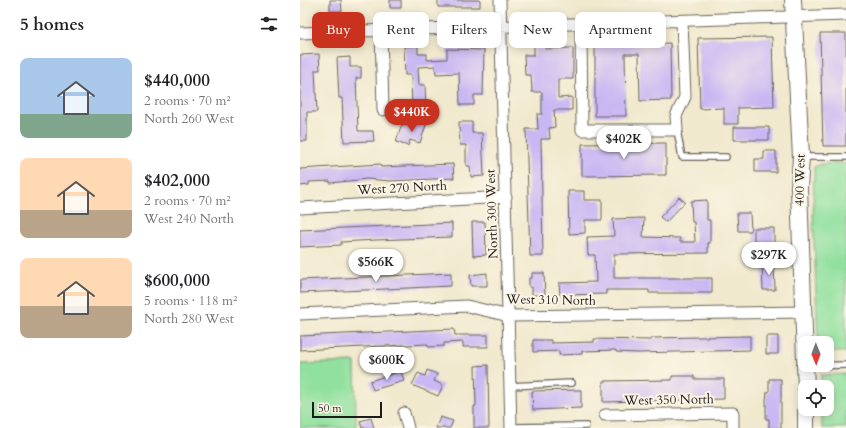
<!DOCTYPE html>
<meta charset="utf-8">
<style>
:root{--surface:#fff;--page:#f2f2f2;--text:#202124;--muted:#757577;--accent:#c8321e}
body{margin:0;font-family:Cardo,serif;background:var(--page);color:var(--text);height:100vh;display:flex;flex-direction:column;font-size:15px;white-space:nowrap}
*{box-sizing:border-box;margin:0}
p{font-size:13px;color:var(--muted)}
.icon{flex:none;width:22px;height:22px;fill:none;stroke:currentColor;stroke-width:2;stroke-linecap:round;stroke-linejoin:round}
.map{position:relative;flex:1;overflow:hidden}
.side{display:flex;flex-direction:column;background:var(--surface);width:300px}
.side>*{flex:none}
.top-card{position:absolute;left:12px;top:12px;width:380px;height:36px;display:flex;gap:8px}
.needle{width:26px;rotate:179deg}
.buttons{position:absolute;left:498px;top:336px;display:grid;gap:8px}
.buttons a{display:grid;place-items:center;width:36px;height:36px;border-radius:8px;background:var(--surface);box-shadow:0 2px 10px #0003;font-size:20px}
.scale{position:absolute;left:12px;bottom:10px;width:70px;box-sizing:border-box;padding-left:4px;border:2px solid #1c1c1c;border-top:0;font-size:11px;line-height:14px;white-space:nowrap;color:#1c1c1c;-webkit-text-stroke:3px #fcf5e5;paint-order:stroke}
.price{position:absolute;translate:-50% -34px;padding:0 9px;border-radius:14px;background:#fff;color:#222;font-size:13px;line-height:26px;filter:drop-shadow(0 1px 2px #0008)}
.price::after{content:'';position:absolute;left:50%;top:24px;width:12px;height:9px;margin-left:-6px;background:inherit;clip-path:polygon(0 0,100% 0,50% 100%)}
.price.active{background:var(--accent);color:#fff}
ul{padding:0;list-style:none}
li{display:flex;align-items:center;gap:12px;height:100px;padding:0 20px}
li span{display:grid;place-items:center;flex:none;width:112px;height:80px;border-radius:8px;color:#555}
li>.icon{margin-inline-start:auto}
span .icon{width:48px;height:48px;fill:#fffc;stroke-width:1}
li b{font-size:17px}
h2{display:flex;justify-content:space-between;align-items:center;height:48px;padding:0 20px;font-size:17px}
.chip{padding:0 14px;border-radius:8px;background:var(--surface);box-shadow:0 2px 10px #0003;font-size:14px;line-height:36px}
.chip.active{background:var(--accent);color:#fff}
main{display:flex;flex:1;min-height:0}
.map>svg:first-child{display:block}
.green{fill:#91e09f;stroke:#567e5e}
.building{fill:#c9b7f3}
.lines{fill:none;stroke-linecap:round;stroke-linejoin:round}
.lane-casing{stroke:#67645a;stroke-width:8}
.street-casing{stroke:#67645a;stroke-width:13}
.secondary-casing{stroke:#67645a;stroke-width:18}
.lane{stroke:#fff;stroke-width:5.5}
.street{stroke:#fff;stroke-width:11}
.secondary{stroke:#fff;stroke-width:16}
.labels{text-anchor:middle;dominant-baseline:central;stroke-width:4;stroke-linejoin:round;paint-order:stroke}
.street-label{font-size:13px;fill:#1c1c1c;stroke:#fcf5e5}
</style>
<main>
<section class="side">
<h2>5 homes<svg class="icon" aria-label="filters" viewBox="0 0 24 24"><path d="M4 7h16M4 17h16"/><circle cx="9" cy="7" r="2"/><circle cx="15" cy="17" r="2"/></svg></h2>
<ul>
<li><span style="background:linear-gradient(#a9c7e8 70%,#7fa58c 0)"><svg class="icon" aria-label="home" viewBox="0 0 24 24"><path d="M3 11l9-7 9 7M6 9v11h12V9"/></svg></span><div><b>$440,000</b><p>2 rooms · 70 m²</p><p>North 260 West</p></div></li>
<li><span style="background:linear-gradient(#ffd9b3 65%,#b9a48a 0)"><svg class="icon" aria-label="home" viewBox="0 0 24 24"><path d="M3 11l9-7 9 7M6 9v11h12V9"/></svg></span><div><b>$402,000</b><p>2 rooms · 70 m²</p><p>West 240 North</p></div></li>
<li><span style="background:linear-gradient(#ffd9b3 60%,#b9a48a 0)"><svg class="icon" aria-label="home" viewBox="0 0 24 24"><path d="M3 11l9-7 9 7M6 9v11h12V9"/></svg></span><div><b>$600,000</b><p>5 rooms · 118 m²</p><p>North 280 West</p></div></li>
</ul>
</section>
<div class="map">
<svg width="546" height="428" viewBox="0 0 546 428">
<rect width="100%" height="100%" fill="#fcf5e5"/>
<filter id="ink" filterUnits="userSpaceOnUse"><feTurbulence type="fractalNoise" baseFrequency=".025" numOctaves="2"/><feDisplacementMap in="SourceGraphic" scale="8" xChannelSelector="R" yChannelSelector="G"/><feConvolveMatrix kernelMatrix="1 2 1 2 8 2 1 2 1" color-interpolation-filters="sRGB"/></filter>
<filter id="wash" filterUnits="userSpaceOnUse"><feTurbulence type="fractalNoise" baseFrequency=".012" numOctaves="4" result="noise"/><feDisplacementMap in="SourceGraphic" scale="16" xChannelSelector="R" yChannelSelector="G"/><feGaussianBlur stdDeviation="0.9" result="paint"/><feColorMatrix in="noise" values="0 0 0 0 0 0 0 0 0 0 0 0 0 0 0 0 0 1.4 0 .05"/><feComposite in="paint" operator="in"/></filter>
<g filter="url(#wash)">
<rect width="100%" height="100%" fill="#f1e9ce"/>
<!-- green -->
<path class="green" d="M546,163V352H527V343H518L513,214L514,167L521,164Z
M55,362L56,428H0V364Z
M546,374V428H522V409H527V387H521V375Z"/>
<g id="blocks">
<!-- building -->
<path class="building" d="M30,0H41L42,11H30Z
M90,0H101V8H90Z
M138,0H180V7H138Z
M520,33H546V146H523Z
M472,37L474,107L438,108V124H424V108L400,109L398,38Z
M370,43L371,100L340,101L339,54H325L326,116H295V46Z
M234,45H245V49L273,48V79H258V98L272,97V110H254L255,127L249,128L250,139H241L243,256H230L226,129H238L237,114H242V92H232L231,75H225L224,55H234Z
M118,46V54H127V60L147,59V49L184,50L183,95H174V105H160L159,73L136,74L135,66L118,67L119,85H125L126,107L112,108L111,75H105L104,47Z
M19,54L20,70H15L17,112H7V141H0V55Z
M50,57V67H61V78H56L58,131H73L74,141L44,142L42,98H39L37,58Z
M117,119L127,122L120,143L110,140L108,146L96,142L102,124L114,127Z
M159,122H172V133H182L184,176L171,177L170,166H166V145H160Z
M434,127H469V140H434Z
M366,143V175L282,176V144Z
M464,151H476V172H455V159H464Z
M80,164L81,167L153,164L154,178L91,181L67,179L30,183V181L9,182V185L0,186V169Z
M268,191H284V200H302V220H285V233L269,234Z
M379,197L385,202L366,222L360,217Z
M407,200V220H410V243H408V253L314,254V278H412V293H349V290H306V294L260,295L259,283L296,282L295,255H288L287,237L314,236L313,219L344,218L343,237L380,238V242H395L394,222H392L391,201Z
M437,213H450L451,231H438Z
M172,222H185L186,255L173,256Z
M152,223V237L76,240L41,242V245L0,247V230Z
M454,228H474V248H458V241H454Z
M474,262L475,290H463L462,263Z
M151,273V286L0,293V280Z
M187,273V286H171L170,275Z
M232,273H244L245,295H232V287H229V278H232Z
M154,329L155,335H188V347H163V342L144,343V346L128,347V344L0,350V336Z
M450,336V350L338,353L316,352V350L282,351V354L259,355V351L233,352V340H251V343L294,342V339L351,340V338Z
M466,336H478V354H466Z
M188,365L189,428H174V406H176L175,366Z
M127,370L137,374L134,381L143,385L138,396L112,385L118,373L125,376Z
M101,371L104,381L73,390L70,381Z
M372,376H394V379H424V399L303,402V381L372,380Z
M469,379H481V428H469V419H466V400L467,392H469Z
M281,390V408L233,410L232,391Z
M140,417L153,421L150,428H136Z
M71,418L74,428H62L60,421Z"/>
</g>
</g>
<g filter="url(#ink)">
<use href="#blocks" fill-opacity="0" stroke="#67645a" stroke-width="1"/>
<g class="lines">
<!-- lane casing -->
<g class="lane-casing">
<path id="lane" d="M377,130L382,157H426
M502,157H546
M506,366L546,365
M210,386L272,383
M211,427L286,426"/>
</g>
<!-- street casing -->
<g class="street-casing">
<path id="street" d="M200,0L211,428
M281,24L282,130H377L376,116L385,97L382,21
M81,30L83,110
M0,33L546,15
M0,208L206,197
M0,314L167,306L209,316L503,312
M104,413L108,428
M305,415L433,413V428"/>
</g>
<!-- secondary casing -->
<g class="secondary-casing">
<path id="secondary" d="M493,0L501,157L499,188L505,360
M505,365L506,387
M506,409V428"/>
</g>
<!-- lane -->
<use href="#lane" class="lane"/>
<!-- street -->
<use href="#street" class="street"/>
<!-- secondary -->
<use href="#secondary" class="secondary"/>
</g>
</g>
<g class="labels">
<!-- street labels -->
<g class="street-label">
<text transform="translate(500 180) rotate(-89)">400 West</text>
<text transform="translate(102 188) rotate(-3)">West 270 North</text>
<text transform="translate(192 214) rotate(-92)">North 300 West</text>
<text transform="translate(251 300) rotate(1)">West 310 North</text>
<text transform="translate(369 400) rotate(-1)">West 350 North</text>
</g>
</g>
</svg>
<div class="buttons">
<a><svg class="needle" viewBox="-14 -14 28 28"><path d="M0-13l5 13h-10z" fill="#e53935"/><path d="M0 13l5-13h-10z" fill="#757577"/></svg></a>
<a><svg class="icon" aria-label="locate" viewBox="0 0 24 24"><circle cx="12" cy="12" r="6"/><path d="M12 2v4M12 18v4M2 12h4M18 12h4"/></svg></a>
</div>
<div class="scale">50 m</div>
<b class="price active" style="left:112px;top:133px">$440K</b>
<b class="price" style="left:324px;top:160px">$402K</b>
<b class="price" style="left:469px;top:276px">$297K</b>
<b class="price" style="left:76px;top:283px">$566K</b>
<b class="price" style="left:87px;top:381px">$600K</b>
<div class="top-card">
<a class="chip active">Buy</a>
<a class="chip">Rent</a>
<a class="chip">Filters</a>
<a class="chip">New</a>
<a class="chip">Apartment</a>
</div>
</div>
</main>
